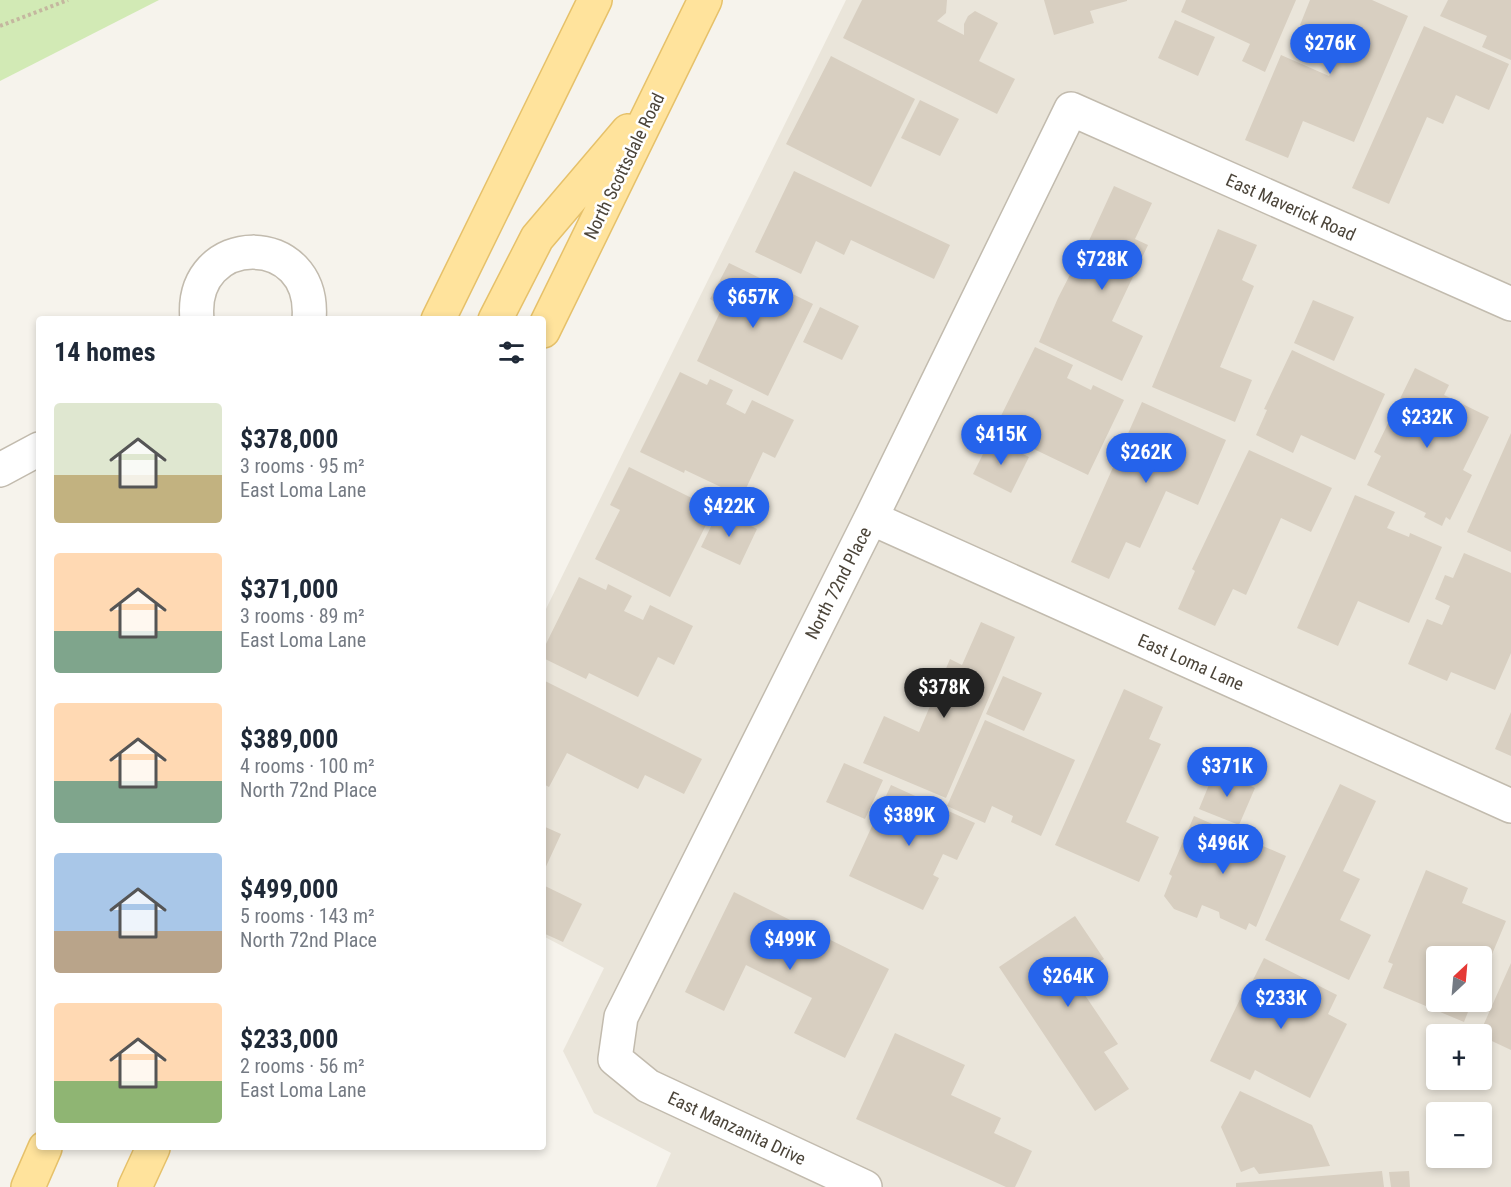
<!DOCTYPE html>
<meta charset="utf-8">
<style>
:root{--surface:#fff;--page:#f6f6f7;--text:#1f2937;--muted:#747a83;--accent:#2563eb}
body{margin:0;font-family:"Roboto Condensed",sans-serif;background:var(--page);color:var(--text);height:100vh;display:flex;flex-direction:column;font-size:22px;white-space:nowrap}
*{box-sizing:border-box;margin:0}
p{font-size:20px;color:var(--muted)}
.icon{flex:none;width:33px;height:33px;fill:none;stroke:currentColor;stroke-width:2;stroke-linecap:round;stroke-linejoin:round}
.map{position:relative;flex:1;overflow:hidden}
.panel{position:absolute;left:36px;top:316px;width:510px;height:834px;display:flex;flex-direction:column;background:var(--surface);border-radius:6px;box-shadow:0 3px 9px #0003}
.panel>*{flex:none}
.needle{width:39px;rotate:26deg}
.tools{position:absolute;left:1426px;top:946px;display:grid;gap:12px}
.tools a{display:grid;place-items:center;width:66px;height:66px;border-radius:6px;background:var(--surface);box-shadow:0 3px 9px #0003;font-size:30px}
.price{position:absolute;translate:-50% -51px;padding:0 14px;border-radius:21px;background:var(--accent);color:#fff;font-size:20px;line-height:39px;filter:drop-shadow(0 2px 3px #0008)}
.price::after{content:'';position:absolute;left:50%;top:36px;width:18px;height:14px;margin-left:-9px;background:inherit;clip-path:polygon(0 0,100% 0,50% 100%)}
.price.current{background:#222;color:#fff}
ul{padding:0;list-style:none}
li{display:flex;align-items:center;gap:18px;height:150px;padding:0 18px}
li span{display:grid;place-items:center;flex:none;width:168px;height:120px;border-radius:6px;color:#555}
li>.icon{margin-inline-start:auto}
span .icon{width:72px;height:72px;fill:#fffc;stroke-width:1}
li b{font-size:26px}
h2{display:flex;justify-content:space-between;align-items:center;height:72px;padding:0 18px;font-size:26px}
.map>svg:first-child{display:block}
.residential{fill:#eae5da;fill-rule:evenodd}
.green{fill:#d2eab5}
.building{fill:#d8cfc1}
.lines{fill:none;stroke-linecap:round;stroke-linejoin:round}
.street-casing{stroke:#c2bbae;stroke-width:36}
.primary-casing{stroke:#e6c16a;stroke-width:36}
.path{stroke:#c4b79f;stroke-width:4;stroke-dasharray:3 3;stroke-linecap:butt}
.street{stroke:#fff;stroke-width:33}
.primary{stroke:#ffe39c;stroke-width:33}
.labels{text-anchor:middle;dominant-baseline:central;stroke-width:5;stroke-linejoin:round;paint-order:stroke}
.street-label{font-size:18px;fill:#4b4439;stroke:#fff}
</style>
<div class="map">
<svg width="1511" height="1187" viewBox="0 0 1511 1187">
<rect width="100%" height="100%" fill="#f6f3ec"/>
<!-- residential -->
<path class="residential" d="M846,0H1511V1187H656L671,1153L594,1113L563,1051L604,968L543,936V615ZM1437,957H1482V1002H1437ZM1437,1035H1482V1080H1437ZM1437,1113H1482V1158H1437Z"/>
<!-- green -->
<path class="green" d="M0,0H159L0,81Z"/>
<!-- building -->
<path class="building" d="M862,0H947L946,13L937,21L964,35V24L968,16L975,11L998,23L979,61L1015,79L997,114L843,38Z
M1044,0H1127V1L1090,11L1094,23L1054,35Z
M1186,0H1296L1265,72L1242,61L1250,44L1181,12Z
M1310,0H1372L1408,16L1354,142L1303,121L1288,158L1245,140L1281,55L1329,76L1343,42L1300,25Z
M1448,0H1511V60L1482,47L1487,36L1440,16Z
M1175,20L1215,37L1198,76L1158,58Z
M1424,26L1509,64L1489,110L1456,95L1443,124L1427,117L1389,204L1352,188Z
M831,56L915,99L871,187L786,144Z
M920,100L959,119L940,156L901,138Z
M794,171L950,245L934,279L851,240L844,255L816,241L801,274L755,252Z
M1114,186L1152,203L1135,239L1148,245L1112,321L1143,336L1122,381L1039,342L1058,298L1079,257L1081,258Z
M1218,229L1257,245L1242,280L1254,286L1220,367L1252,380L1235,422L1152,387Z
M729,263L813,304L768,396L697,361L723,306L710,299Z
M1313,300L1354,317L1334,361L1294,343Z
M820,307L859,326L842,360L803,342Z
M1035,347L1073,365L1067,378L1091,390L1093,385L1124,400L1088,475L994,430Z
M1292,350L1385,394L1355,460L1301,435L1293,453L1256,435L1267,410L1264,409Z
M1415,368L1449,385L1444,395L1489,417L1463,470L1472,475L1450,520L1446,517L1442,526L1424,517L1426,513L1367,485L1381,456L1374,452Z
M680,372L707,385L710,379L733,390L726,404L745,414L752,400L794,420L775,458L763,452L742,497L685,470L684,473L640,452Z
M1142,402L1226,440L1198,505L1166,491L1140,548L1126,542L1109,579L1071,562Z
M1511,433V552L1467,532Z
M991,438L1029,457L1011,493L973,474Z
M1249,450L1332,488L1311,532L1281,518L1246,595L1233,589L1215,626L1178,609L1195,571L1192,569Z
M629,467L714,509L670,597L595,559L620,510L610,505Z
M1355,495L1395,512L1387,528L1409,537L1410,533L1442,547L1409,623L1358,601L1338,646L1297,628Z
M719,510L757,529L740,565L701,547Z
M1464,553L1511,573V653L1495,690L1451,672L1447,681L1408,664L1427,619L1442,625L1450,606L1435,599L1445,575L1453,578Z
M579,577L606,590L608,584L632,596L624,611L643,620L650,605L693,626L674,665L658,657L638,697L589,673L586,679L543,658V650Z
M981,622L1015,637L946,798L863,763L884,716L919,732L950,659L962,665Z
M1003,676L1042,693L1024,731L986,714Z
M545,681L702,759L684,794L645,775L638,789L567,753L549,787L543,784V686Z
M1124,689L1163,707L1149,739L1161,744L1126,822L1159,837L1139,882L1055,845Z
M1511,712V756L1495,749Z
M985,720L1075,760L1041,836L1011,822L1013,816L992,806L985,823L947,806Z
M844,763L883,780L865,819L826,802Z
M1215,770L1255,788L1239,825L1199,809Z
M1340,784L1376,801L1343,871L1360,879L1340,920L1371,935L1349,980L1265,940Z
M891,785L975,823L957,860L943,854L933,875L939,878L923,910L849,876Z
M1194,816L1286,856L1256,927L1249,923L1246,930L1220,918L1219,912L1202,905L1197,918L1174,909L1164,896L1172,876L1169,874Z
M543,826L561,834L543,873Z
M1426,870L1468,888L1462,903L1506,921L1482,978V957H1437V1002H1472L1464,1022L1383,988L1393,964L1388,962Z
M543,885L582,904L563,942L543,933Z
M734,892L889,969L845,1058L794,1033L812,998L746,965L724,1011L685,992Z
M1075,916L1104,959L1074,979L1118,1044L1104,1052L1129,1089L1095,1111L999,967Z
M1264,958L1337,995L1328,1014L1347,1024L1310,1098L1255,1070L1250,1080L1210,1061L1243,993L1246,994Z
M1511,963V1050L1479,1035Z
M895,1033L965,1065L951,1095L1001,1118L994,1133L1032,1151L1015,1187H1006L856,1119Z
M1240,1091L1312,1125L1330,1166L1259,1174L1254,1167L1241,1172L1221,1127Z
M1382,1171L1384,1187H1236V1183Z
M1409,1171L1410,1187H1391L1389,1172Z"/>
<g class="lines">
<!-- street casing -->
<g class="street-casing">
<path id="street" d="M197,320C188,230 317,229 309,320
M0,470L39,449
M871,518L1511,806
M865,1187L648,1086L615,1059L621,1017L871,518L1071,109L1511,304"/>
</g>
<!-- primary casing -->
<g class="primary-casing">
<path id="primary" d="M438,320L595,0
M495,320L537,238L628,131
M543,331L705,0
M28,1187L45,1148
M135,1187L153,1148"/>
</g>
<!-- path -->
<path class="path" d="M0,26L68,0"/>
<!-- street -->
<use href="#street" class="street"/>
<!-- primary -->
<use href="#primary" class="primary"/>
</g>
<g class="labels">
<!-- street labels -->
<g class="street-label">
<text transform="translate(624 166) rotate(-64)">North Scottsdale Road</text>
<text transform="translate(1291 207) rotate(24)">East Maverick Road</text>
<text transform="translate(838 583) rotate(-63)">North 72nd Place</text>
<text transform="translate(1191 662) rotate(24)">East Loma Lane</text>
<text transform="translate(737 1128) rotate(25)">East Manzanita Drive</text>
</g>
</g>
</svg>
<div class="tools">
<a><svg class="needle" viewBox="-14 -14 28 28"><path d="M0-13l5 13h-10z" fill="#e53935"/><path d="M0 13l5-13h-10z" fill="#747a83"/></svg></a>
<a>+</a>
<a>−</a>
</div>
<b class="price" style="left:1330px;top:75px">$276K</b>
<b class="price" style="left:1102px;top:291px">$728K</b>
<b class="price" style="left:753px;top:329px">$657K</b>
<b class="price" style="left:1427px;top:449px">$232K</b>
<b class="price" style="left:1001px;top:466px">$415K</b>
<b class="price" style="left:1146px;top:484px">$262K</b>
<b class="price" style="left:729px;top:538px">$422K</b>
<b class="price current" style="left:944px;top:719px">$378K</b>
<b class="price" style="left:1227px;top:798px">$371K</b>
<b class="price" style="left:909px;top:847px">$389K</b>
<b class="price" style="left:1223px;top:875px">$496K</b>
<b class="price" style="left:790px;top:971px">$499K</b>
<b class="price" style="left:1068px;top:1008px">$264K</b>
<b class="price" style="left:1281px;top:1030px">$233K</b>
<section class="panel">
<h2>14 homes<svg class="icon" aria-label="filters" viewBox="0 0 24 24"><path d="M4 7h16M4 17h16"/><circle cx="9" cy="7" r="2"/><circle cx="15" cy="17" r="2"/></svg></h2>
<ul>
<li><span style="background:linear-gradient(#dfe7d0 60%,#c2b280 0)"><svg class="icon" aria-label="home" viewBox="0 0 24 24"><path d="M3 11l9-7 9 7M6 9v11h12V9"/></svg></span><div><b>$378,000</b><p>3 rooms · 95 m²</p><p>East Loma Lane</p></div></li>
<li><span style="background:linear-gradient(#ffd9b3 65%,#7fa58c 0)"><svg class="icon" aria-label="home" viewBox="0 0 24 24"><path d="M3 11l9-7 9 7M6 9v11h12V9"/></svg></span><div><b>$371,000</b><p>3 rooms · 89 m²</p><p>East Loma Lane</p></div></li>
<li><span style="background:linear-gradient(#ffd9b3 65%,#7fa58c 0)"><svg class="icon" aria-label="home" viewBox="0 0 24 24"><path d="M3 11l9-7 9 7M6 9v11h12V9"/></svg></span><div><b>$389,000</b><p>4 rooms · 100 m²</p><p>North 72nd Place</p></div></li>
<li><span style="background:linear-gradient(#a9c7e8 65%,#b9a48a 0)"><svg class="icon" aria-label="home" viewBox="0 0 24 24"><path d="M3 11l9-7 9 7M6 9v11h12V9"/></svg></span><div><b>$499,000</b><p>5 rooms · 143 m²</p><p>North 72nd Place</p></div></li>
<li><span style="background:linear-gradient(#ffd9b3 65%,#8fb573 0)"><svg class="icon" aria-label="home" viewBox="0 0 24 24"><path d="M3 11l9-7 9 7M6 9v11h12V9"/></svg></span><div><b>$233,000</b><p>2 rooms · 56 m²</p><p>East Loma Lane</p></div></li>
</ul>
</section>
</div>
